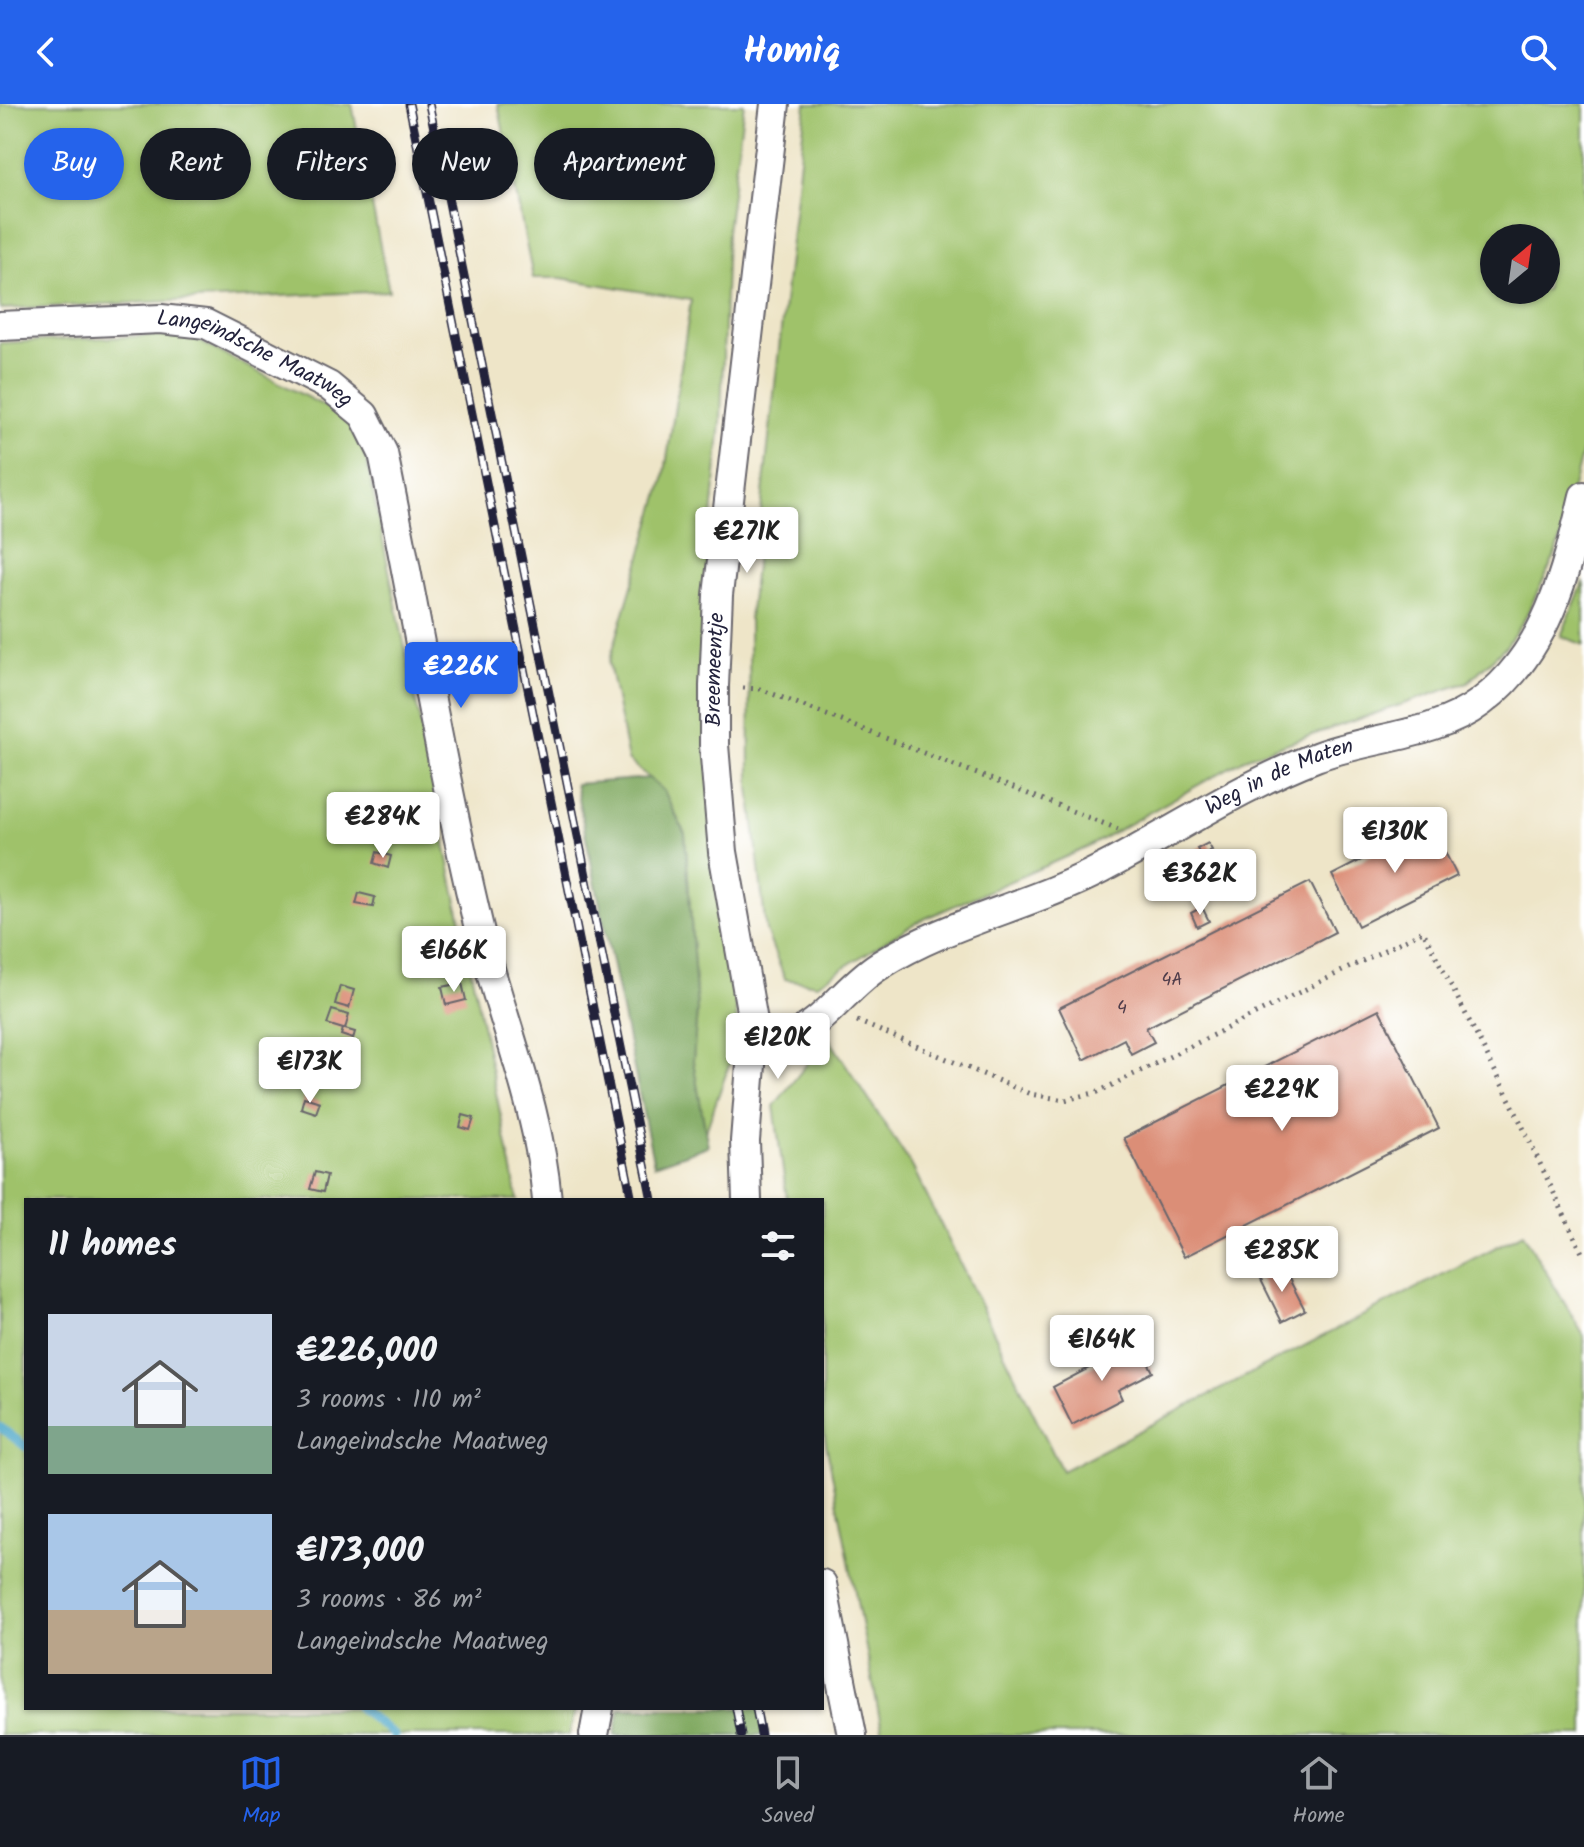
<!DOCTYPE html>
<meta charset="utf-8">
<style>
:root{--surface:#171b24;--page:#20242c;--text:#f1f3f6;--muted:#9ea1a6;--line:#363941;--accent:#2563eb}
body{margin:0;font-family:Kalam,sans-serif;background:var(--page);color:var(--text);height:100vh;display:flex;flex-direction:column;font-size:30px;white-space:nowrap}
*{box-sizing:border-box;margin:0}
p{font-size:26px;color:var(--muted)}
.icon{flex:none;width:44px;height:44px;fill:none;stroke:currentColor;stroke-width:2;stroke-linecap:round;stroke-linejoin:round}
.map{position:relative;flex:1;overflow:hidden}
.panel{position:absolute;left:24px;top:1094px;width:800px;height:512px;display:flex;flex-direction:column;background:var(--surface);border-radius:0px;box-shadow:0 2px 6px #0004}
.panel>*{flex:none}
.top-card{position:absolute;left:24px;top:24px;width:800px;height:72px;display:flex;gap:16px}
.needle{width:52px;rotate:29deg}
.fabs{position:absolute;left:1480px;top:120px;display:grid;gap:16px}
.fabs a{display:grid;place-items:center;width:80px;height:80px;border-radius:50%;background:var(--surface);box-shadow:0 2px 6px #0004;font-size:40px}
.price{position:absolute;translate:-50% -68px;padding:0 18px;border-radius:8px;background:#fff;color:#222;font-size:26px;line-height:52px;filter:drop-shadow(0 2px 4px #0008)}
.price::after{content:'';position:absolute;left:50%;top:48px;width:24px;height:18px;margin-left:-12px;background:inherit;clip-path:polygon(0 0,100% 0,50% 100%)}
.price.on{background:var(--accent);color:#fff}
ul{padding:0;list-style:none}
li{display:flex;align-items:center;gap:24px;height:200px;padding:0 24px}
li span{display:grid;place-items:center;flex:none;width:224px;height:160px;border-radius:0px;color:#555}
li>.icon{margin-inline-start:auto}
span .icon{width:96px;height:96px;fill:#fffc;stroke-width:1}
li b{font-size:34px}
h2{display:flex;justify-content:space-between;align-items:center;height:96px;padding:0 24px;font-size:34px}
.tag{padding:0 28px;border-radius:36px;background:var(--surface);box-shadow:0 2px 6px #0004;font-size:28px;line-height:72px}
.tag.on{background:var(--accent);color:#fff}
header{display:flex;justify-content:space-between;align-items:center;height:104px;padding:0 24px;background:var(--accent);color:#fff;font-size:36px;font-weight:800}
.dock{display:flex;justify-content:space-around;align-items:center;height:112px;border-top:2px solid var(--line);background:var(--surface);font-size:22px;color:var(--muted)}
.dock a{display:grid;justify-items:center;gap:4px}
.dock .on{color:var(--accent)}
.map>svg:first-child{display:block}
.green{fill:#9fc26b;stroke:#607253;stroke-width:2;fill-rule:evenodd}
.forest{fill:#7fa85f;stroke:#50654d;stroke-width:2}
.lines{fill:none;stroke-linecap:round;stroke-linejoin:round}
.stream{stroke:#48a5c7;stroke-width:9}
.building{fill:#db8e77}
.minor-casing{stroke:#69666c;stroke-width:32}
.path{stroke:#69666c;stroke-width:5;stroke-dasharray:2 6;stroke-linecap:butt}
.minor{stroke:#fff;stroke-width:28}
.rail-casing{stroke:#22223b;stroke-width:9}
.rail{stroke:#fff;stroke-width:6;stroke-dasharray:18;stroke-linecap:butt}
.labels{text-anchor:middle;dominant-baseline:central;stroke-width:6;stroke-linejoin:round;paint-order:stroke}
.number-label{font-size:18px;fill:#503d4a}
.street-label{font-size:22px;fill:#22223b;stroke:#fff}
</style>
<header><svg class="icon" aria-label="back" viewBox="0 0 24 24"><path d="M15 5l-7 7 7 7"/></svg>Homiq<svg class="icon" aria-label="search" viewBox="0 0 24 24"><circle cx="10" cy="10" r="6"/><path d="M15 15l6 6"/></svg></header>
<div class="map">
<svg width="1584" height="1631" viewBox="0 0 1584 1631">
<rect width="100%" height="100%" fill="#fff"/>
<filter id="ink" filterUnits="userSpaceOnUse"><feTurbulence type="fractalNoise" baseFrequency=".0125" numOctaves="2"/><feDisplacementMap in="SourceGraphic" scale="16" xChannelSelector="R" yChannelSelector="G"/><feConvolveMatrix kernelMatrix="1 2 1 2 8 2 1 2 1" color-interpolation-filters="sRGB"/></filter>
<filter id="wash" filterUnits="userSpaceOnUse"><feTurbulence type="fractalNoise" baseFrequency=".006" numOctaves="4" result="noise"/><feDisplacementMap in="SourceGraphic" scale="32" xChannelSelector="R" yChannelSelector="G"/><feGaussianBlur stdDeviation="1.8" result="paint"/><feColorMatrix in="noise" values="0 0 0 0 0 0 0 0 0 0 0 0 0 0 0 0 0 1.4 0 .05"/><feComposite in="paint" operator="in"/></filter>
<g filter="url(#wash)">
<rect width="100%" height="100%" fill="#eee5c8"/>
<!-- green -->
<path class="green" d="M0,0H352L389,187L0,205Z
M498,0H744L727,127L721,318L705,485L738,936L705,1029L693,957L697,906L685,730L664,687L628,656L609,559L664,375L691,196L561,174H533Z
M806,0H1584V339L1557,448L1524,516L1506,542L1468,578L1250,652L1086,744L917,818L817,880L785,875L766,827L750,683L749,516ZM1494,134H1546V186H1494Z
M185,230L359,320L518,1096H26V1604H576L569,1631H0V239Z
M1584,477V541L1561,532Z
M828,933L913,1064L1062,1367L1523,1129L1584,1232V1631H883L822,1319V1096H787L774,1002Z"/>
<!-- forest -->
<path class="forest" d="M649,674L664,687L685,730L697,906L693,957L708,1042L654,1061L575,680Z
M620,1604H762L768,1631H615Z"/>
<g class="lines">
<!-- stream -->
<path class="stream" d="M0,1323L26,1343
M359,1604L394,1631"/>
</g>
<g id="blocks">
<!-- building -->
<path class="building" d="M1431,720L1457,772L1358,822L1332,771Z
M1208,739L1212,746L1201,752L1197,745Z
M377,748L391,752L388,764L374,759Z
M1310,778L1335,828L1146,924L1154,938L1131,950L1124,935L1084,956L1059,904Z
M359,789L375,793L373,803L356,800Z
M1202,803L1209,817L1197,823L1191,809Z
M462,879L466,896L446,901L442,883Z
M340,882L354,886L349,904L335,900Z
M1379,905L1439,1024L1184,1153L1124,1034Z
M332,906L349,911L345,925L355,928L353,935L341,931L343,925L327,920Z
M304,993L320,998L316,1009L301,1004Z
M463,1011L474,1014L470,1026L460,1023Z
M315,1068L327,1071L323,1088L310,1085Z
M1283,1163L1305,1206L1282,1218L1260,1174Z
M1138,1238L1153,1268L1118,1286L1122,1295L1072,1321L1053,1283Z"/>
</g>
</g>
<g filter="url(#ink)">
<use href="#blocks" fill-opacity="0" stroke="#69666c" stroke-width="2"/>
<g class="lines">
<!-- minor casing -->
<g class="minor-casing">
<g id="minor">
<path id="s1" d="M0,222L161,215L206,220L329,282L364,311L383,349C415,505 441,664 478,820C500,913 539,1000 547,1096"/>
<path id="s2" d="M755,940C768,937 783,935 796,930C829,914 849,880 880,861C948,818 1030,802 1101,765C1173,728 1240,682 1316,653C1368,633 1435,633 1481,598C1547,549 1566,468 1584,392"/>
<path id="s3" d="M747,1096L745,1037L754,923L723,748L714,641V582L718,491L775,0"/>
<path d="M822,1480L852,1631"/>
<path d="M594,1631L599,1604"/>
</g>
</g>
<!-- path -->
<path class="path" d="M743,584L760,585L1118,725
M857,917L1030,990L1065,996L1098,988L1423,827L1513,1002L1584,1153"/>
<!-- minor -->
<use href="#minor" class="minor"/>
<!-- rail casing -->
<g class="rail-casing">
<path id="rail" d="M409,0L632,1096
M429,0L652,1096
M736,1604L741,1631
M756,1604L761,1631"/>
</g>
<!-- rail -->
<use href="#rail" class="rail"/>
</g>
</g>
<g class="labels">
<!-- number labels -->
<g class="number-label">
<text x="1172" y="876">4A</text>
<text x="1122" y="904">4</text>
</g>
<!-- street labels -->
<g class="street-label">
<text stroke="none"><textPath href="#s1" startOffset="264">Langeindsche Maatweg</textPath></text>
<text stroke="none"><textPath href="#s3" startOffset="534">Breemeentje</textPath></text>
<text stroke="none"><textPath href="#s2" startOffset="594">Weg in de Maten</textPath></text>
</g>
</g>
</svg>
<div class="fabs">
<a><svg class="needle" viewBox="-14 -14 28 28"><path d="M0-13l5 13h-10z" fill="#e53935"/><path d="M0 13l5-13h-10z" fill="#9ea1a6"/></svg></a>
</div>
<b class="price" style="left:747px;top:471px">€271K</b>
<b class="price on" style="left:461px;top:606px">€226K</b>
<b class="price" style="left:383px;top:756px">€284K</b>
<b class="price" style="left:1395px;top:771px">€130K</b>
<b class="price" style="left:1200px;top:813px">€362K</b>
<b class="price" style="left:454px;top:890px">€166K</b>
<b class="price" style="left:778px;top:977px">€120K</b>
<b class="price" style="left:310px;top:1001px">€173K</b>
<b class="price" style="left:1282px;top:1029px">€229K</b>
<b class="price" style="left:1282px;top:1190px">€285K</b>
<b class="price" style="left:1102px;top:1279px">€164K</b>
<div class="top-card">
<a class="tag on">Buy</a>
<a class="tag">Rent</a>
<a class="tag">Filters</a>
<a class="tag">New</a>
<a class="tag">Apartment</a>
</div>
<section class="panel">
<h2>11 homes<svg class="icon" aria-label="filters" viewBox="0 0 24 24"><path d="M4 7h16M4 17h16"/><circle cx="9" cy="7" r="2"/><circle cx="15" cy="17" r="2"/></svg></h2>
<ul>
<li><span style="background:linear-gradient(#c9d6e8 70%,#7fa58c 0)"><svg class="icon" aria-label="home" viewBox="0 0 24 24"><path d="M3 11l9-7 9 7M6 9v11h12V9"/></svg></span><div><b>€226,000</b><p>3 rooms · 110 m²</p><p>Langeindsche Maatweg</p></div></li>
<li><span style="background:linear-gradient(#a9c7e8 60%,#b9a48a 0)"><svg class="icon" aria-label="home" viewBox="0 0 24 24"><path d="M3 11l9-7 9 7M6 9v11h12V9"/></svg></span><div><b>€173,000</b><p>3 rooms · 86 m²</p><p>Langeindsche Maatweg</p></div></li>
</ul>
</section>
</div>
<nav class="dock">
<a class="on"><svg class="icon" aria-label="map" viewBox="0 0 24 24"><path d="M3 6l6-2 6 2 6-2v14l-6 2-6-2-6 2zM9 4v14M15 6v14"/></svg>Map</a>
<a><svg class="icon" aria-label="saved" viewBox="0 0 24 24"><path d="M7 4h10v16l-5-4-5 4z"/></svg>Saved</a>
<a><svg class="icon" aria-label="home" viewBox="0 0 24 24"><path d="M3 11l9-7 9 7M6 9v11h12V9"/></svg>Home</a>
</nav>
